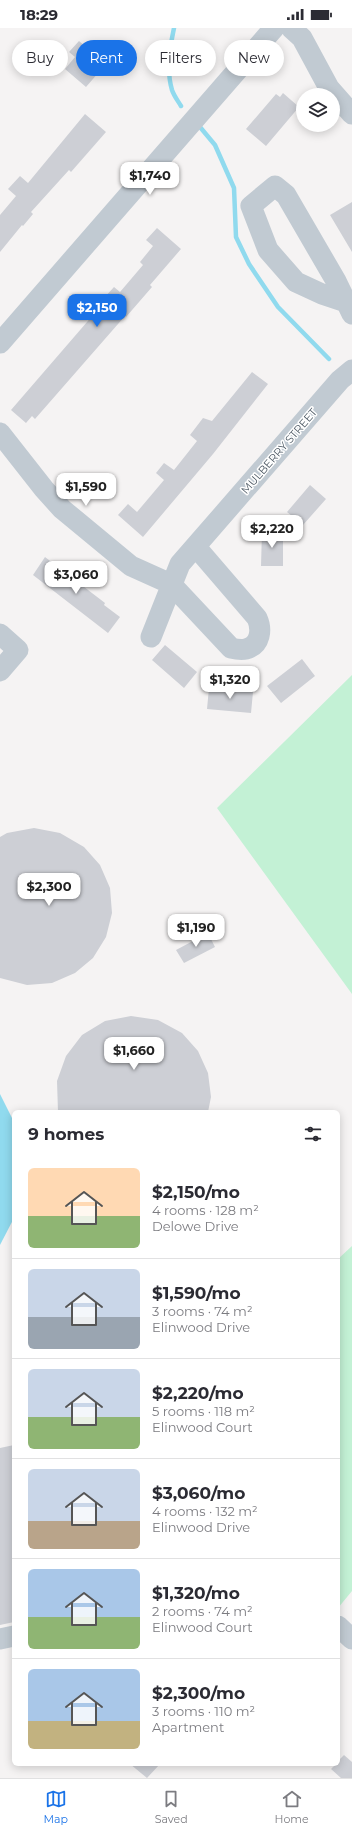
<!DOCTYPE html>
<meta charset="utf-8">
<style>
:root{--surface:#fff;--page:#f7f7f7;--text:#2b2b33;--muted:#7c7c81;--line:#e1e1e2;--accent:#1a73e8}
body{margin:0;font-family:Montserrat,sans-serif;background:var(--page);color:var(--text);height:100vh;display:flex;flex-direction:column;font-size:15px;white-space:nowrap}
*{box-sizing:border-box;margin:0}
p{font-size:13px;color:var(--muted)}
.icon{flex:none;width:22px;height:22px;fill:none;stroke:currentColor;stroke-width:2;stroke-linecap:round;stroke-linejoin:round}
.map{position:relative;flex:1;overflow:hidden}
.side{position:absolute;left:12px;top:1082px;width:328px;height:656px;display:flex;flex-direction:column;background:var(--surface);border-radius:6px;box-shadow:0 2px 10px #0003}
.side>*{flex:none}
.guide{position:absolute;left:12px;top:12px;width:328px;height:36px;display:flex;gap:8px}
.fabs{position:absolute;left:296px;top:60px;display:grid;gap:8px}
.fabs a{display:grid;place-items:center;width:44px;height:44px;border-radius:50%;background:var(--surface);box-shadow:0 2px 10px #0003;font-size:20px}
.price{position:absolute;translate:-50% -34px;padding:0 9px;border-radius:8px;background:#fff;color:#222;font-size:13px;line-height:26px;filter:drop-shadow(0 1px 2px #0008)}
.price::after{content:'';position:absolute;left:50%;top:24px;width:12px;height:9px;margin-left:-6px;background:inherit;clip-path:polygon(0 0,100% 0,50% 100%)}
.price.selected{background:var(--accent);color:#fff}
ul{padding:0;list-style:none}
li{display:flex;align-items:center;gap:12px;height:100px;padding:0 16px}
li+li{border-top:1px solid var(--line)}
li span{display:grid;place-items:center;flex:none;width:112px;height:80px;border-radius:6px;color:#555}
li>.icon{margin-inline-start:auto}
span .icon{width:48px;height:48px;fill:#fffc;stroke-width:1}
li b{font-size:17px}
h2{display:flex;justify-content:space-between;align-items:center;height:48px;padding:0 16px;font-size:17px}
.tag{padding:0 14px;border-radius:18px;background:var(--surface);box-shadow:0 2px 10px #0003;font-size:14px;line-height:36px}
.tag.selected{background:var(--accent);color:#fff}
.status{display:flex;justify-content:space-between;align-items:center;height:28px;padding:0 20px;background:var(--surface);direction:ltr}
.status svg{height:11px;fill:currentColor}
.dock{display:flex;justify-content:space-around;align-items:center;height:56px;border-top:1px solid var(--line);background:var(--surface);font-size:11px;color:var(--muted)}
.dock a{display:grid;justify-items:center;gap:2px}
.dock .selected{color:var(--accent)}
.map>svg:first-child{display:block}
.green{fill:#c3f1d5}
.water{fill:#90daee}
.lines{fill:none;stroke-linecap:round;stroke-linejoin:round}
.stream{stroke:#90daee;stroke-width:4.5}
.building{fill:#cdcfd5}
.minor{stroke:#c1cad2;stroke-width:21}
.labels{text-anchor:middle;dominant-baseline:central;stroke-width:3;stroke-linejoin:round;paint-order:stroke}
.street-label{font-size:11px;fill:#4a5661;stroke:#fff}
</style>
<div class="status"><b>18:29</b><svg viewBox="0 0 49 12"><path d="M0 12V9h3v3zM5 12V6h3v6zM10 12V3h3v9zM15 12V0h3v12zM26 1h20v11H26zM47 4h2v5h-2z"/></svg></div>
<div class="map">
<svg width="352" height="1750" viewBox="0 0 352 1750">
<rect width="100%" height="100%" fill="#f5f3f3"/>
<!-- green -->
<path class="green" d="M352,647V966L217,780Z
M352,1218V1563L338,1580V1231Z"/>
<!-- water -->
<path class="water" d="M0,1066L14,1094V1190L0,1217Z"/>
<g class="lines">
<!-- stream -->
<path class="stream" d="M174,0C170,19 166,42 172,62C174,68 178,73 181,78
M200,99L215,117L234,160L236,209L249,236L278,279L329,331"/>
</g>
<!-- building -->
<path class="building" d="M79,13L106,36L86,59L65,41L75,29L69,24Z
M283,65L299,79L266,118L246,101L276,66L280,69Z
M85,86L106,104L71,144L69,142L31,184L33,186L23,198L22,197L0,224V187L16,168L8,161L20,148L28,155Z
M352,174V224L330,187Z
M157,200L181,221L150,257L152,259L126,289L125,288L35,391L32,388L26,395L11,382L106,272L104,270L114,259L120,264L143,237L140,234L153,218L146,212Z
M252,344L268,356L213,426L143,509L118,487L128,476L137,484L164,452L156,445L164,435L174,442L197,413L190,407L203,390L212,393Z
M310,457L326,471L303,497L287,484Z
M262,503H283V538H261Z
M45,529L105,575L104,577L120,589L108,605L33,547Z
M165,617L197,644L184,660L152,632Z
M302,631L315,648L281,675L267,658Z
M209,660L253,664L251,685L207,681Z
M34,800L60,805L84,819L100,837L110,860L112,885L106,909L93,930L75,945L52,955L27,957L0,950V809L7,805Z
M208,905L215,919L184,935L176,922Z
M131,988L158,992L182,1005L198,1023L208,1045L211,1069L208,1084H58L57,1053L66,1028L82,1007L105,993Z
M14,1417V1594L0,1597V1420Z
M344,1727L352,1734V1750H341L331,1741L336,1736H338V1733Z
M130,1736H160L147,1750Z"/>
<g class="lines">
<!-- minor -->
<path class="minor" d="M291,0L302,10L329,60L352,86
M346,274L322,266L296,254L268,222L251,178L275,158L286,167L336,253L352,286
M0,315L274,0
M0,405L44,461L62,481L131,538L171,556L231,620C235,621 242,622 246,621C261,617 262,601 257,590L196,519
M0,606L18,622L0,643
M151,609L180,536L340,352L352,342
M338,1598L352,1611
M0,1611L14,1608"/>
</g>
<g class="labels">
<!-- street labels -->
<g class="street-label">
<text transform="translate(279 423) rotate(-49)">MULBERRY STREET</text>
</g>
</g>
</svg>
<div class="fabs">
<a><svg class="icon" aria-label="layers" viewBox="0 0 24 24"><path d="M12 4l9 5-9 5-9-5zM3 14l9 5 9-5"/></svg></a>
</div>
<b class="price" style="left:150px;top:168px">$1,740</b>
<b class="price selected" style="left:97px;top:300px">$2,150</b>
<b class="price" style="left:86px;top:479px">$1,590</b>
<b class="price" style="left:272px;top:521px">$2,220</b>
<b class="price" style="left:76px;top:567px">$3,060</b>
<b class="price" style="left:230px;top:672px">$1,320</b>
<b class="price" style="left:49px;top:879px">$2,300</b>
<b class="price" style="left:196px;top:920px">$1,190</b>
<b class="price" style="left:134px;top:1043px">$1,660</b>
<div class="guide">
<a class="tag">Buy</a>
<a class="tag selected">Rent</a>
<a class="tag">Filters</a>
<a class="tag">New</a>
</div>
<section class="side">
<h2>9 homes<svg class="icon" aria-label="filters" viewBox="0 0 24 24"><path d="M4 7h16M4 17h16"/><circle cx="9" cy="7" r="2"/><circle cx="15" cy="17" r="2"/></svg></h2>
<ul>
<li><span style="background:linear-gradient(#ffd9b3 60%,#8fb573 0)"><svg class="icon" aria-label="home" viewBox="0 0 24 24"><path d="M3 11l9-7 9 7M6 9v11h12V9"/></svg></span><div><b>$2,150/mo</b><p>4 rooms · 128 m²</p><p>Delowe Drive</p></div></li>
<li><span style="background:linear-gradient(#c9d6e8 60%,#9aa5b1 0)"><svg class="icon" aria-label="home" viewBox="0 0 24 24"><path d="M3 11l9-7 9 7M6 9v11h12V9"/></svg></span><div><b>$1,590/mo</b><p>3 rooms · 74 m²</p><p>Elinwood Drive</p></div></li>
<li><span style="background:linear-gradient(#c9d6e8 60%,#8fb573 0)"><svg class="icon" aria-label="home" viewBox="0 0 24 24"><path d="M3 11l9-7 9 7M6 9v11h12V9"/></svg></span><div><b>$2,220/mo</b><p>5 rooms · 118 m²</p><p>Elinwood Court</p></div></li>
<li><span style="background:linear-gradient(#c9d6e8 65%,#b9a48a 0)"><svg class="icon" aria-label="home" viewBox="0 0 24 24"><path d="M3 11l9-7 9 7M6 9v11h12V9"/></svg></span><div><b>$3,060/mo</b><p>4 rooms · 132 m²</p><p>Elinwood Drive</p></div></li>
<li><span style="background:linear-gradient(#a9c7e8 60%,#8fb573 0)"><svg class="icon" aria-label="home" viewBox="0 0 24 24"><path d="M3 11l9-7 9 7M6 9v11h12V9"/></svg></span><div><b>$1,320/mo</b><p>2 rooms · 74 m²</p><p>Elinwood Court</p></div></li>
<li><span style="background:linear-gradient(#a9c7e8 65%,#c2b280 0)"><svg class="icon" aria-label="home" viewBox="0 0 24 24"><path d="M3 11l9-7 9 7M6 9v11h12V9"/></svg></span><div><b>$2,300/mo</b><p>3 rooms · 110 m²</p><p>Apartment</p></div></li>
</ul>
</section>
</div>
<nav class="dock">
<a class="selected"><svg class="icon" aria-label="map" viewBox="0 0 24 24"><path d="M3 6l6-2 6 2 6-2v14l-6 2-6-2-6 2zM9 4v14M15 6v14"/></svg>Map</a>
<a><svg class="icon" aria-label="saved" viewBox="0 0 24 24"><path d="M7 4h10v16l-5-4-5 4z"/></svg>Saved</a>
<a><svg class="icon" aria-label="home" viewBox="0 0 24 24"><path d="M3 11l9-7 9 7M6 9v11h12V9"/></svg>Home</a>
</nav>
